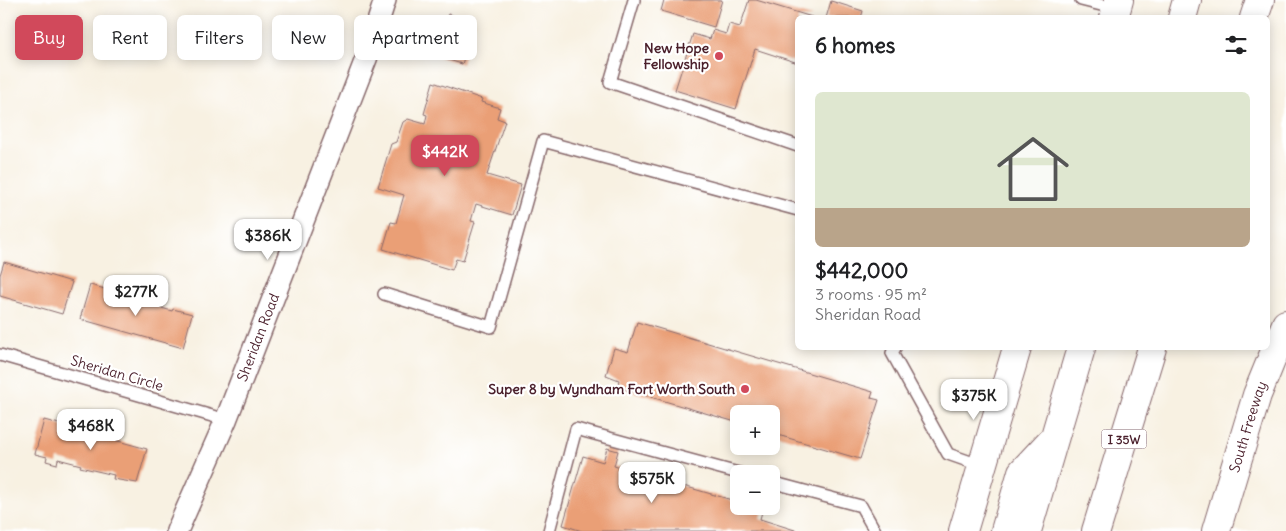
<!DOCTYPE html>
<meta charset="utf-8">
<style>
:root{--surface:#fff;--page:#f6f6f6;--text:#202124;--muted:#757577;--accent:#d1495b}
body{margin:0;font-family:Delius,sans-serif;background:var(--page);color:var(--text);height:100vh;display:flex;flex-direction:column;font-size:19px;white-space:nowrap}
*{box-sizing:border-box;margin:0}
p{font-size:16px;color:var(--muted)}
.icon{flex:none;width:28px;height:28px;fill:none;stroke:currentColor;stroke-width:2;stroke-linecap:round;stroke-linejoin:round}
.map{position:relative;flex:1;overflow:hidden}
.sheet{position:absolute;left:795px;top:15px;width:475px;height:335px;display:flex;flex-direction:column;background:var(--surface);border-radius:8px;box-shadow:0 2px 12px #0003}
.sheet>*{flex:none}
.guide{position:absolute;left:15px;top:15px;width:475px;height:45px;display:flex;gap:10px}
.fabs{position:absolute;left:730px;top:405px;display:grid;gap:10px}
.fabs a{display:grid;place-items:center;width:50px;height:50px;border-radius:8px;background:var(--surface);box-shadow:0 2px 12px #0003;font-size:25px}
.price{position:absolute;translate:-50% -42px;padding:0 11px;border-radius:10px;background:#fff;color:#222;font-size:16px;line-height:32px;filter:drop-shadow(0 1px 2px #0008)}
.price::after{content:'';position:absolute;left:50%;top:30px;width:15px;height:11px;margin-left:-8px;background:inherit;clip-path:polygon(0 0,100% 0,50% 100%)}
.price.selected{background:var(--accent);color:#fff}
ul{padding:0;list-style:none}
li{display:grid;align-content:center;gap:10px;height:265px;padding:0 20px}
li span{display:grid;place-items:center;height:155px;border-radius:8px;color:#555}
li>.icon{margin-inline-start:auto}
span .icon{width:90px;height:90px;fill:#fffc;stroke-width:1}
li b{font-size:21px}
h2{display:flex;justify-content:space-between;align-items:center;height:60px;padding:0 20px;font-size:21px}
.pill{padding:0 18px;border-radius:8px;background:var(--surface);box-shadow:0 2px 12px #0003;font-size:18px;line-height:45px}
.pill.selected{background:var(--accent);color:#fff}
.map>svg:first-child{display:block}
.building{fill:#ea9f76}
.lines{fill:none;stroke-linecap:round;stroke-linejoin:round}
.lane-casing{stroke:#87686b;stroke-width:14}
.street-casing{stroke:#87686b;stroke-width:24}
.secondary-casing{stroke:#87686b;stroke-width:30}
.highway-casing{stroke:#87686b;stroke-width:30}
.lane{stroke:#fff;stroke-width:11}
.street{stroke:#fff;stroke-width:21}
.secondary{stroke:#fff;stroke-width:28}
.highway{stroke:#fff;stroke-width:28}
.poi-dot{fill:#d1495b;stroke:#fff;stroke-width:2}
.labels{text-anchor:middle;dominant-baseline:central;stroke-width:4.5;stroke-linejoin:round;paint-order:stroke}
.shield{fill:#fff;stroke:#80626b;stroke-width:1}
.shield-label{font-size:12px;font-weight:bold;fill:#4a1f2b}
.poi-label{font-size:14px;font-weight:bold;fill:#4a1f2b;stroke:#fff;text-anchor:end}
.street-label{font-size:14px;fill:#4a1f2b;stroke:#fff}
</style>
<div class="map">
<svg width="1286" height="531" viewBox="0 0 1286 531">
<rect width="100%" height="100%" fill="#fff"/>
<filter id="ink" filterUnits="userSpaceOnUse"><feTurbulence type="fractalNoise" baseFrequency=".02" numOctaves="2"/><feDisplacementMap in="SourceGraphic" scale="10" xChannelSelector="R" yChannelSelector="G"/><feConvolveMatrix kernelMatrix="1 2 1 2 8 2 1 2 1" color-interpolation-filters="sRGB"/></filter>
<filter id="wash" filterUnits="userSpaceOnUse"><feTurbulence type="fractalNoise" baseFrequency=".0096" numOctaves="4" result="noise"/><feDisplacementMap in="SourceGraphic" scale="20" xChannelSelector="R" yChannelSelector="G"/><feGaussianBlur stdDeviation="1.12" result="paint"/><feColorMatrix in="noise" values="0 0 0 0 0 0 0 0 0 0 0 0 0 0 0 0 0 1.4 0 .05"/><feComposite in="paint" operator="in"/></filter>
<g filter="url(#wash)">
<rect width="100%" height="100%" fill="#f8f1e2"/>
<g id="blocks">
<!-- building -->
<path class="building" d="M664,0H722L714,27L661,11Z
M749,0H756L812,17L798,18V63L755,49L736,109L675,90L693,34L710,39L713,30L726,34L729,24L740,27Z
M831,1L863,11L861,18H826Z
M448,14L475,22L462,64L425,53L428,43L424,42L429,26L443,31Z
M433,82L482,99L481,102L500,108L497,118L505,121L487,175L521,185L512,215L476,204L471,221L475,222L463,261L456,259L452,270L383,249L391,222L396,223L404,195L378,187L391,144L396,142L403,122L408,119L425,124L427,115L424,114Z
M4,262L72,282L62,314L0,296V275Z
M90,285L109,290L108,293L172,311L173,309L192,314L183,348L80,319Z
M637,322L873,392L871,398L879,400L860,459L771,433V414H739V423L617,387L619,380L606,375L614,348L628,352Z
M44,420L63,425L64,421L70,423L68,428L92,435L94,430L101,432L100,436L147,449L137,483L113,479L114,475L80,467L81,465L58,459L57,464L46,461L47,457L35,454Z
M607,448L618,451L614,466L732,500L736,485L739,486V506L763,508L760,519L798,531H582L563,525L583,456L603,462Z"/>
</g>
</g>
<g filter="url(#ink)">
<use href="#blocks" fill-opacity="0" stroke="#87686b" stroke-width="1"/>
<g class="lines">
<!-- lane casing -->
<g class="lane-casing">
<path id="lane" d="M634,0L610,82L798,146
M1081,0L1117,9
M384,294L491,327L543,141L798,210
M895,348L892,353L948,454L982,466
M0,355L226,420
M771,482L861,506L875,531
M549,531L576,429L742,474"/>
</g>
<!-- street casing -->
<g class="street-casing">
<g id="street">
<path id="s1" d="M177,531L226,420L366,59L385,0"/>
</g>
</g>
<!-- secondary casing -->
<g class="secondary-casing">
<g id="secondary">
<path d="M1114,18L1119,0"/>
<path d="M963,531L1017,348"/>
<path id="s2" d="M1216,531L1257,395L1286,324"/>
</g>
</g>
<!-- highway casing -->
<g class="highway-casing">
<path id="highway" d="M1182,18L1187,0
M1254,18L1260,0
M1005,531L1022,472L1050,442
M1027,531L1081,348
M1096,531L1152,348"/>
</g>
<!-- lane -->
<use href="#lane" class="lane"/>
<!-- street -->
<use href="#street" class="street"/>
<!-- secondary -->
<use href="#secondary" class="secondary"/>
<!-- highway -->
<use href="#highway" class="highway"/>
</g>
</g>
<!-- markers -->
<g class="poi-dot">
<circle cx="719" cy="56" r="5"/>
<circle cx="745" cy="389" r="5"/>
</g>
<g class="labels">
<!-- shield labels -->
<rect class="shield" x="1101.5" y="429.5" width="45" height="19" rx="4"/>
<g class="shield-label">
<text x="1124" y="439">I 35W</text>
</g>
<!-- poi labels -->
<g class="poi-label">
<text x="709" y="48">New Hope<tspan x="709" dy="16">Fellowship</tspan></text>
<text x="735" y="389">Super 8 by Wyndham Fort Worth South</text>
</g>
<!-- street labels -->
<g class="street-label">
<text stroke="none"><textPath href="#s1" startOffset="210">Sheridan Road</textPath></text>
<text transform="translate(117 373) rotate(16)">Sheridan Circle</text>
<text stroke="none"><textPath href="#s2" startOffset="109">South Freeway</textPath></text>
</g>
</g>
</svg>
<div class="fabs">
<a>+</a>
<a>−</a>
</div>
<b class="price selected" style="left:445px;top:177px">$442K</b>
<b class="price" style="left:268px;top:261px">$386K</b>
<b class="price" style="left:136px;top:317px">$277K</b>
<b class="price" style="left:974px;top:421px">$375K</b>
<b class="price" style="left:91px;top:451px">$468K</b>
<b class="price" style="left:652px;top:504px">$575K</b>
<div class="guide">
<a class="pill selected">Buy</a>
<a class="pill">Rent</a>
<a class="pill">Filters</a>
<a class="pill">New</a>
<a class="pill">Apartment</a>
</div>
<section class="sheet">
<h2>6 homes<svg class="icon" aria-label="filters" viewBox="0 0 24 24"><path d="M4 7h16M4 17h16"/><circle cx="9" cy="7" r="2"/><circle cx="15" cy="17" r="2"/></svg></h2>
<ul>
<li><span style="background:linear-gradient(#dfe7d0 75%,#b9a48a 0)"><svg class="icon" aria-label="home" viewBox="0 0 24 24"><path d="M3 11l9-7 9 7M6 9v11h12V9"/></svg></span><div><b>$442,000</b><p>3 rooms · 95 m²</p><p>Sheridan Road</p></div></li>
</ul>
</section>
</div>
